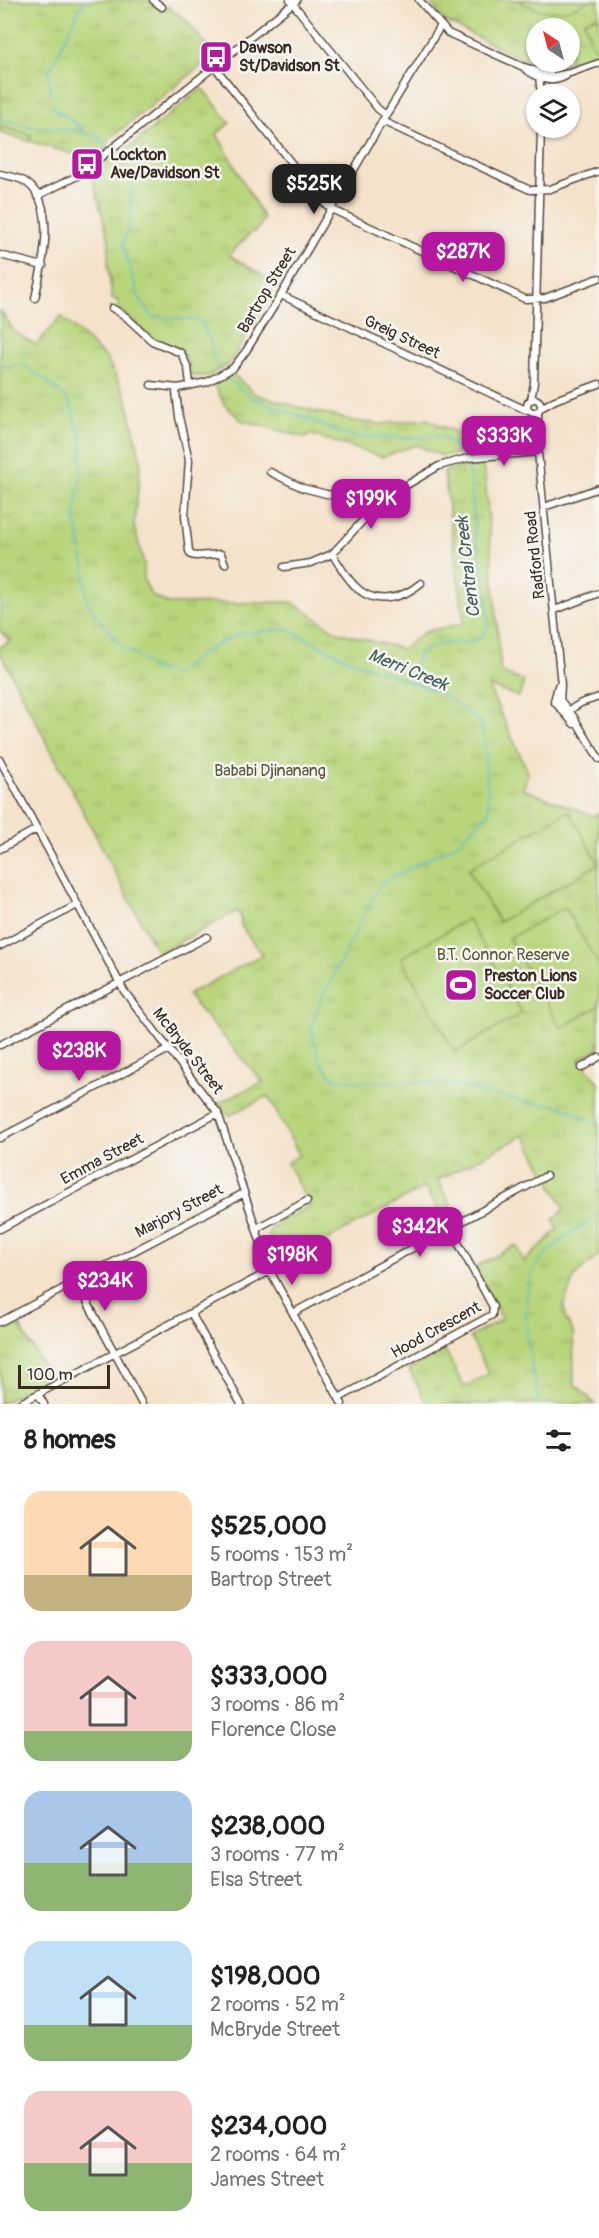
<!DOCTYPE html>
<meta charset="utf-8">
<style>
:root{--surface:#fff;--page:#f6f6f6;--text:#202124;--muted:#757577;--accent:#b5179e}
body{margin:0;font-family:Pangolin,sans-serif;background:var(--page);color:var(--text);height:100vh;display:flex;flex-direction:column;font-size:22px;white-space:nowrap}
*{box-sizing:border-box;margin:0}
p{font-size:20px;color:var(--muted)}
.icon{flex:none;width:33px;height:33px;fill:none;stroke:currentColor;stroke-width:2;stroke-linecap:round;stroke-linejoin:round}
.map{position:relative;height:1404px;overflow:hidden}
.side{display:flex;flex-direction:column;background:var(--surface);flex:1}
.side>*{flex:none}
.needle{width:39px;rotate:324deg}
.tools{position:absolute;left:526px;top:18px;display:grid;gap:12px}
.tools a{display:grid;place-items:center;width:54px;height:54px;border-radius:50%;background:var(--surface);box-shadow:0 2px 4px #0004;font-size:30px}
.scale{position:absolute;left:18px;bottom:15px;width:92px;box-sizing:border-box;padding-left:6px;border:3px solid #3b2a1e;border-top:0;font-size:16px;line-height:21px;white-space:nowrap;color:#3b2a1e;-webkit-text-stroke:4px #f6f6f2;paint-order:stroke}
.price{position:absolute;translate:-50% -51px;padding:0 14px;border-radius:12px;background:var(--accent);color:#fff;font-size:20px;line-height:39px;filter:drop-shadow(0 2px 3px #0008)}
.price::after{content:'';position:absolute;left:50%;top:36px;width:18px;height:14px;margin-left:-9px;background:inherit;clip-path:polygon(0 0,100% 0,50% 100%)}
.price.active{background:#222;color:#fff}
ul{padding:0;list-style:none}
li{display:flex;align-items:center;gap:18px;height:150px;padding:0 24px}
li span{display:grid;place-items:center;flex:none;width:168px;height:120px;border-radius:18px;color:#555}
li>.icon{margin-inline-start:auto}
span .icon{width:72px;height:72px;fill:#fffc;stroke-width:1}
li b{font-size:26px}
h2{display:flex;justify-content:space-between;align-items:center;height:72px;padding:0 24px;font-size:26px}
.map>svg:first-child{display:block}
.grass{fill:url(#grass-tufts);stroke:#7a804c;stroke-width:1.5;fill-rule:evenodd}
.garden{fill:url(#garden-dots);stroke:#7a804c;stroke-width:1.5}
.pitch{fill:#b8d57b;stroke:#7a804c;stroke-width:1.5}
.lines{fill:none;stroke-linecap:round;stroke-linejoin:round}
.stream{stroke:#51bdcc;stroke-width:1.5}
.minor-casing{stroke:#574638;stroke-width:9}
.minor{stroke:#fff;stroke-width:6}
.labels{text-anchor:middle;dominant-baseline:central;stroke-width:5;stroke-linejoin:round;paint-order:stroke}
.poi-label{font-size:16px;font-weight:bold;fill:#3b2a1e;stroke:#f6f6f2;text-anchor:start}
.street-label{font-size:16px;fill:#3b2a1e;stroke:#f6f6f2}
.park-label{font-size:16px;fill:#5a5535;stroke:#f6f6f2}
.water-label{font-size:18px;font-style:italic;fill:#435d5b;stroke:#f6f6f2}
</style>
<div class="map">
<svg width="599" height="1404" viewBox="0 0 599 1404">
<defs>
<pattern id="grass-tufts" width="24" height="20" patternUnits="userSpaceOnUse" patternTransform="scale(1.5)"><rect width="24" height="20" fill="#b8d57b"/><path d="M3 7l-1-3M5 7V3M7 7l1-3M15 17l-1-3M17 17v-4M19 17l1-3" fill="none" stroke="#9fb76a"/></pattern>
<pattern id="garden-dots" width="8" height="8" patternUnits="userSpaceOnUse" patternTransform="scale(1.5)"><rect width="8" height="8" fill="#b8d57b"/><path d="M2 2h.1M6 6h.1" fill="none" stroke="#9fb76a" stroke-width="1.8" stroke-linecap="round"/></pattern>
</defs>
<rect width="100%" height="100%" fill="#f6f6f2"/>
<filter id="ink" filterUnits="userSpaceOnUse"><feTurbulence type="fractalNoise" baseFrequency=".0167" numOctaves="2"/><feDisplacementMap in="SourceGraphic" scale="12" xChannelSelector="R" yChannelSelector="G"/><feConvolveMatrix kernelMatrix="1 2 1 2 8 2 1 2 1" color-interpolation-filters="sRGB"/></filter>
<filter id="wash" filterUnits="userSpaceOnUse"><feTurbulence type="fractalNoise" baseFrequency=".008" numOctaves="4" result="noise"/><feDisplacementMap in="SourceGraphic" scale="24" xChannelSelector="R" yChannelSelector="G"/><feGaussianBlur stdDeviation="1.35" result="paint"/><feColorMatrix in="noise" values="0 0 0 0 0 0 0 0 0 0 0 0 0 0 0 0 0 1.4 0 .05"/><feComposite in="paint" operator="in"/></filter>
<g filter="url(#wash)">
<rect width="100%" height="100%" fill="#f4e2ca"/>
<!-- grass -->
<path class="grass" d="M0,0H149L161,11L166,6L186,20L211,51L217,53L112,137L108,140V145L102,150L98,149L86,158L29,141L31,135L2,127L0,133Z
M429,0H599V54L547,72L445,21ZM537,28H570V62H537Z
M202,88L230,123L217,134L264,219L255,232L253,231L229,255L277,284L229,364L208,376H192C183,337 174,355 150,337C139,328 129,318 118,308V300L112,299L108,263L109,240L92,177C96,174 102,171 105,167C112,159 106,152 123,153Z
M0,310L14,332L36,345L61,316L106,358L126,396L141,461L134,525L144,564V580L151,595L168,604L292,602L337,632L403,649L424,632L464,623L444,472L454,468L481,464L485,475L501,673L524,681L519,697L488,686L528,772L523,789L594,816L599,813V1048L579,1060L599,1082V1255L575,1276L564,1304L565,1318L573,1332L574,1383L595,1404H427L409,1369L445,1350L464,1387L489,1374L470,1337L502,1319L475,1267L516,1245L524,1262L558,1229L553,1219L565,1209L524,1135L438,1180L457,1217L445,1224L425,1187L279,1266L268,1234C275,1220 296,1214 310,1206L287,1163L299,1155L268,1096L228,1116L220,1102L263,1082L187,995L262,955L241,926L240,914L236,911L158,954L0,653V647L10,641L0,631Z
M233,374L255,394L295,406L354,421L380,424L427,419L474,441L477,450L442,456L416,445L382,457L309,434L307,438L241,420L224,404L214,384Z
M17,1321L50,1378L0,1404V1329Z"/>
<!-- garden -->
<path class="garden" d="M2,127L31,135L29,141L0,133Z"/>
<!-- pitch -->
<path class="pitch" d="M518,0H588C566,15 540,15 518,0Z
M596,16L599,23V46L594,48L584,21Z
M569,811L599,864L499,922L468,869Z
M565,907L599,966V1006L561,1028L509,939Z
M468,919L522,1013L455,1052L401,958Z"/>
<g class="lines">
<!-- stream -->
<path class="stream" d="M50,95L49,72L84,0
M51,104C60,118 74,116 85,134
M0,119L42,129L70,130L98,136L105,147
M113,156L127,172L133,182L129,222L123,245L140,300L153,317L199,320C211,334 211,355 220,370
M0,366L23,365L44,379L69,401L82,441L81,473L75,517L84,564L87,603L119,644L156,670L175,675L205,651L239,634L287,629L345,658L441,693L483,724L489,813L455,845L381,883L320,1002L311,1029L319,1060L334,1078L364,1082H439L529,1103L555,1105L572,1111L599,1126
M227,378L252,398L311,420L334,431L359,437L404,438L438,436L449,441L457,451
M413,683C411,653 426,644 455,643C466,642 477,645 484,634C489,627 488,616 488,608C487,585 479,562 476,539C472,515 474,490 467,466
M539,1404C532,1365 515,1304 536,1267C549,1244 579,1230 599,1213"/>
</g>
</g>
<g filter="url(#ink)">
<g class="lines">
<!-- minor casing -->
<g class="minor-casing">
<path id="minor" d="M153,0L162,7
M290,0L378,109L386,115
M419,0L448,33L521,66L554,76L570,73L599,63
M214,66L320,199L331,209L525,299L545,298L599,278
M524,68C537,78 550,85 566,76
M539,77L541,94
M382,121L530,190L550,189L599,171
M0,174C8,176 20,177 27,183C58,206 42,267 35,298
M37,196L79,175L297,0
M0,255L43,266
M281,295L528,411
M112,308L125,316L152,341L181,353L188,368L190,384
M151,385L178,388L207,382L233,368L246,351L281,295L386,115L440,27
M178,388L176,392L179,417L189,460L185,516L189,551L191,555L196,556L221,554L225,564
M527 406a7 7 0 1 1 14 0a7 7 0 1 1-14 0Z
M531,400L534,383L541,128
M541,408L555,400L599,384
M538,412V452L561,685L560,700L573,716L599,759
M270,472L303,488L350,500L369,514
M544,507L599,488
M332,554C339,564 345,576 354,585C373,606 401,600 421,583
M284,567L311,563L332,554L369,514L400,489L439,466L468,458L538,452
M555,610L599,593
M558,686L554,701L574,724
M568,711L581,703L599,697
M0,760L124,991L218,1113L270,1271L342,1404
M0,849L37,829
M0,946L77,905
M0,1045L207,937
M581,1068L599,1057
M0,1138L169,1049
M257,1228L307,1201
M0,1229L218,1113
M76,1281L142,1404
M191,1313L241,1404
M293,1313L546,1176
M0,1322L244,1193
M38,1394L44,1404
M339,1398L492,1315L493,1307L450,1228
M19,1404L270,1271"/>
</g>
<!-- minor -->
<use href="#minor" class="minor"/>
</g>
</g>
<!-- icons -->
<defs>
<g id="bus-square" transform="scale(1.725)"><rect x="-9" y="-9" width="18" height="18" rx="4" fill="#b5179e" stroke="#f6f6f2"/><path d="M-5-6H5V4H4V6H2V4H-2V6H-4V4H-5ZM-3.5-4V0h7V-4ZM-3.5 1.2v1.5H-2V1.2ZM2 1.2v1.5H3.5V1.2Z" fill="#fff"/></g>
<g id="stadium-square" transform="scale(1.725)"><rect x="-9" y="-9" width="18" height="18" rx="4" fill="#b5179e" stroke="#f6f6f2"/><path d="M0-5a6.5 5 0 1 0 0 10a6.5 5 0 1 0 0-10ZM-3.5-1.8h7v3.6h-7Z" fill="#fff"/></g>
</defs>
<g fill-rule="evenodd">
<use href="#bus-square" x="216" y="57"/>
<use href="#bus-square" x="87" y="164"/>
<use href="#stadium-square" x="461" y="985"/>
</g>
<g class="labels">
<!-- poi labels -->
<g class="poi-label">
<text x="239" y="48">Dawson<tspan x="239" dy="18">St/Davidson St</tspan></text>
<text x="110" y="155">Lockton<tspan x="110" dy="18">Ave/Davidson St</tspan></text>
<text x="484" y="976">Preston Lions<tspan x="484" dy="18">Soccer Club</tspan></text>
</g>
<!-- street labels -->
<g class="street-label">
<text transform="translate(267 290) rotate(-59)">Bartrop Street</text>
<text transform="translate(402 337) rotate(25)">Greig Street</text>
<text transform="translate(535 555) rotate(-96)">Radford Road</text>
<text transform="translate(188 1051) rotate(52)">McBryde Street</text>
<text transform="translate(102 1159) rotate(-28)">Emma Street</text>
<text transform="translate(179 1211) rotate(-28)">Marjory Street</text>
<text transform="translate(436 1330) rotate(-29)">Hood Crescent</text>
</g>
<!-- park labels -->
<g class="park-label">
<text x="270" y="771">Bababi Djinanang</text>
<text x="503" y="955">B.T. Connor Reserve</text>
</g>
<!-- water labels -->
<g class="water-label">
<text transform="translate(468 567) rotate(-97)">Central Creek</text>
<text transform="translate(408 670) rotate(22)">Merri Creek</text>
</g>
</g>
</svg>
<div class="tools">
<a><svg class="needle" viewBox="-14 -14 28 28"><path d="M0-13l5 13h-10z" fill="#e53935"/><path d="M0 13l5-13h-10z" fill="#757577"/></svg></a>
<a><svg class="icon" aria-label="layers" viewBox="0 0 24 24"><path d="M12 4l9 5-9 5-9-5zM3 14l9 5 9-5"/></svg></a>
</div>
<div class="scale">100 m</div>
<b class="price active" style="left:314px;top:215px">$525K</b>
<b class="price" style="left:463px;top:283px">$287K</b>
<b class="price" style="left:504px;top:467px">$333K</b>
<b class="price" style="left:371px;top:530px">$199K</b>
<b class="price" style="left:79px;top:1082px">$238K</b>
<b class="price" style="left:420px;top:1258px">$342K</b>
<b class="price" style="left:292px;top:1286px">$198K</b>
<b class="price" style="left:105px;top:1312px">$234K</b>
</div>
<section class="side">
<h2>8 homes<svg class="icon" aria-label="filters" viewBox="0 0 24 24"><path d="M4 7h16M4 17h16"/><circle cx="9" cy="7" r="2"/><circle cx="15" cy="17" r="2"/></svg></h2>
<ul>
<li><span style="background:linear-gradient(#ffd9b3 70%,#c2b280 0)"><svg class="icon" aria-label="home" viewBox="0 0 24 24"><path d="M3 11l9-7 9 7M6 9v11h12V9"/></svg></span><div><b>$525,000</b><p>5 rooms · 153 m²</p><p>Bartrop Street</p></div></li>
<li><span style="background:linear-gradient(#f6c9c9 75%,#8fb573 0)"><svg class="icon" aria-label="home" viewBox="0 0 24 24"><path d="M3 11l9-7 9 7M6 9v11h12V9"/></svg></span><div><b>$333,000</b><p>3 rooms · 86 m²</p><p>Florence Close</p></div></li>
<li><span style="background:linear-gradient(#a9c7e8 60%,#8fb573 0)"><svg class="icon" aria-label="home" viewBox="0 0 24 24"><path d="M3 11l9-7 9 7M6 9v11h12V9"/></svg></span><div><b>$238,000</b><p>3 rooms · 77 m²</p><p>Elsa Street</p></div></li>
<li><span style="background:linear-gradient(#bfe0f5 70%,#8fb573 0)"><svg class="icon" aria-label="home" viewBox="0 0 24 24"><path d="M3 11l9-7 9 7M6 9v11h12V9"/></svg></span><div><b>$198,000</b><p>2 rooms · 52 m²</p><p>McBryde Street</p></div></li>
<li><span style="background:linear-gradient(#f6c9c9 60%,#8fb573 0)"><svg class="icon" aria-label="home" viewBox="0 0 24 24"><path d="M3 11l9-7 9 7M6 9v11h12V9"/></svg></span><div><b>$234,000</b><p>2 rooms · 64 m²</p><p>James Street</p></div></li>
</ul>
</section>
